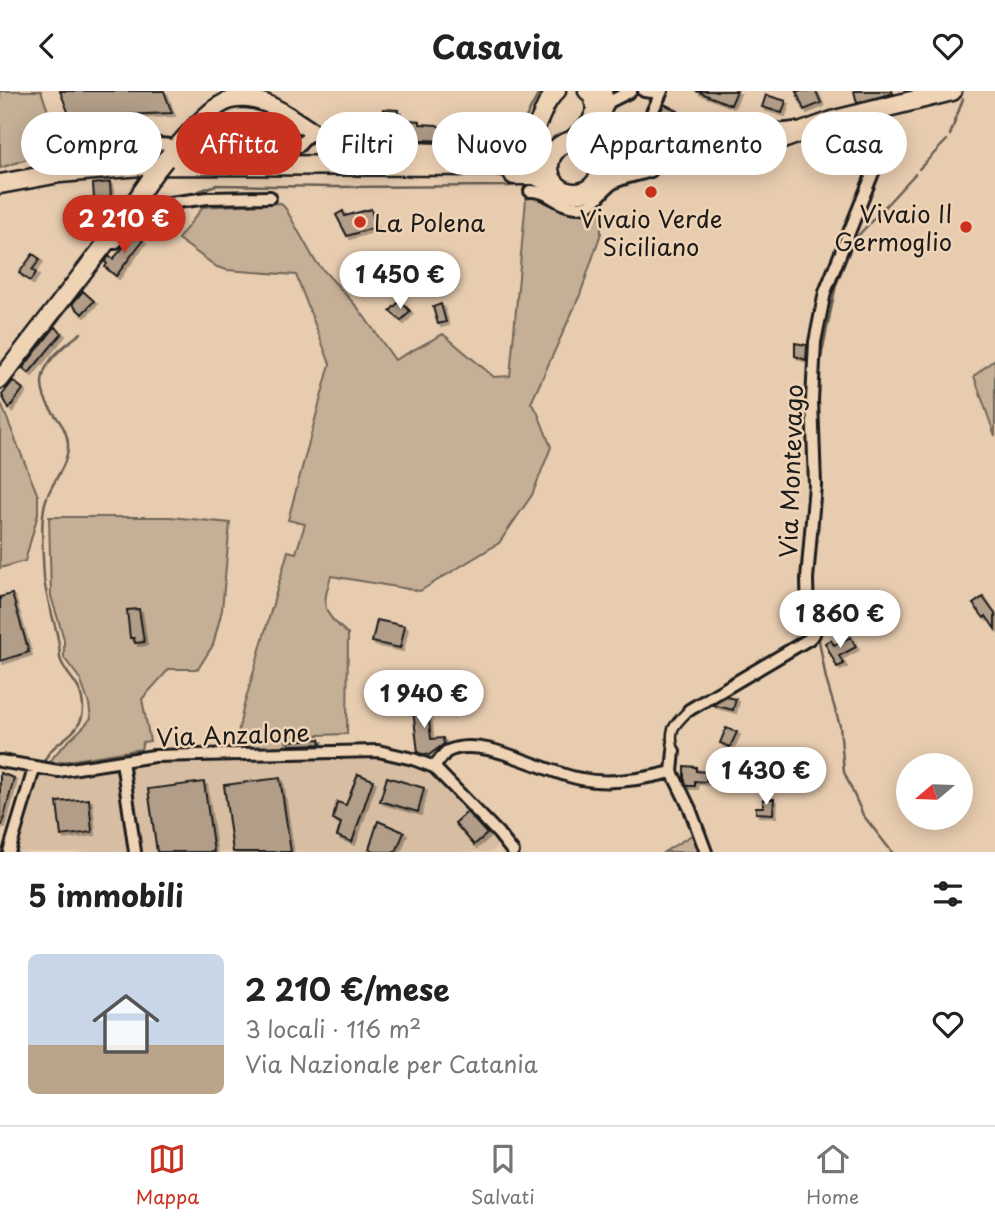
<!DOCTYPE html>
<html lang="it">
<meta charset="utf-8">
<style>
:root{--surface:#fff;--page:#f2f2f2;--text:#222;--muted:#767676;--line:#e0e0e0;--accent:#c8321e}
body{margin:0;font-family:"Playpen Sans",sans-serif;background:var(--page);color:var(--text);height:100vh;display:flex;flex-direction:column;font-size:26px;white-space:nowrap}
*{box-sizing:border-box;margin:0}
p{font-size:23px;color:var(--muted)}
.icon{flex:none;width:38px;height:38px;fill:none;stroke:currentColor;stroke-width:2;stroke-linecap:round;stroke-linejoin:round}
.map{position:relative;height:761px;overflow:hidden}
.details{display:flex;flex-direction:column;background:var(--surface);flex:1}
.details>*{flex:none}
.top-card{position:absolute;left:21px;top:21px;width:954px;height:63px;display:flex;gap:14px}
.needle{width:46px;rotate:251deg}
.fabs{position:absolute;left:896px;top:662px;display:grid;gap:14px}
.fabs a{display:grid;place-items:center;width:77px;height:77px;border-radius:50%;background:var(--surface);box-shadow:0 4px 18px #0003;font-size:35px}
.price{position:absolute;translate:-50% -60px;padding:0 16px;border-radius:24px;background:#fff;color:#222;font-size:23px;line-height:46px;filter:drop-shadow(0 2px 4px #0008)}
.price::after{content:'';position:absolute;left:50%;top:42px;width:21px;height:16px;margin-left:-10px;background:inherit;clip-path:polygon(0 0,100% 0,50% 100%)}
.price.active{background:var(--accent);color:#fff}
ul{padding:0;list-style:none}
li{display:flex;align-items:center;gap:21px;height:175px;padding:0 28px}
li+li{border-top:2px solid var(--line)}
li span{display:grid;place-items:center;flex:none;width:196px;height:140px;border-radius:10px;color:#555}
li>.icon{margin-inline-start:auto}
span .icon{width:84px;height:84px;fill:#fffc;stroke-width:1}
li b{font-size:30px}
h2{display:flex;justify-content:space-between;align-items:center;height:84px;padding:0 28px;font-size:30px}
.chip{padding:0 24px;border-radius:32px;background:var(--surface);box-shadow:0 4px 18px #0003;font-size:24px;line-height:63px}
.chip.active{background:var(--accent);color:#fff}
header{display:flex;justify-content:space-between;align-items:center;height:91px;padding:0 28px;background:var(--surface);font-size:32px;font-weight:700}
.dock{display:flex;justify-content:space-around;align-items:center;height:98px;border-top:2px solid var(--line);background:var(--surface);font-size:19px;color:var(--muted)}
.dock a{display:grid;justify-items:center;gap:4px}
.dock .active{color:var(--accent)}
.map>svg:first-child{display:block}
.built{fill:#d7bea3}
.green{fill:#c5af96;stroke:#706659;stroke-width:2}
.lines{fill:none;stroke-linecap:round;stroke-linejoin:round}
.stream{stroke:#695f53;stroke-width:2.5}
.building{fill:#b19d88;stroke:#1c1c1c;stroke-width:2;filter:url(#shadow)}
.pedestrian-casing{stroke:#1c1c1c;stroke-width:13}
.minor-casing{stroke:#1c1c1c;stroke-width:16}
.secondary-casing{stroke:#1c1c1c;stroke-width:21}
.primary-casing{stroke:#1c1c1c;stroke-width:23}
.pedestrian{stroke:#efd3b5;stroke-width:8}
.minor{stroke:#efd3b5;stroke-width:10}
.secondary{stroke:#efd3b5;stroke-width:16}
.primary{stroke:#efd3b5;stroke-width:18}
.secondary-bridge-casing{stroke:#1c1c1c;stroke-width:21;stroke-linecap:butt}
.secondary-bridge{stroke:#efd3b5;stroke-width:16}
.poi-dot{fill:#c8321e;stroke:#efd3b5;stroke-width:2.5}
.labels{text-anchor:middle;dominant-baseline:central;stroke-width:5;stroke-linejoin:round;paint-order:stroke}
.poi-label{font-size:24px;fill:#1c1c1c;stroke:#efd3b5;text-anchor:end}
.street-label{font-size:24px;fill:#1c1c1c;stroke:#efd3b5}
</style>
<header><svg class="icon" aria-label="back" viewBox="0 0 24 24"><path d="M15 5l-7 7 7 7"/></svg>Casavia<svg class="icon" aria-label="heart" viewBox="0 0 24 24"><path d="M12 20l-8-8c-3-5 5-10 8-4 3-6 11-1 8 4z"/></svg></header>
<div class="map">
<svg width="995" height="761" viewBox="0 0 995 761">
<defs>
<filter id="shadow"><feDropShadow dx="3" dy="3" stdDeviation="0" flood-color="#0004"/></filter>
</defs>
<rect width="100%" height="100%" fill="#e7ccaf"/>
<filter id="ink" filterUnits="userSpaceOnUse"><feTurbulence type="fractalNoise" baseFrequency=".0143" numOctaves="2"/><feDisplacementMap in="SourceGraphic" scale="14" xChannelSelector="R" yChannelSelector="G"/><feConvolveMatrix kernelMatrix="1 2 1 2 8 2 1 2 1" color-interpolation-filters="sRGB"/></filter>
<g filter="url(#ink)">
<!-- built -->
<path class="built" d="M357,663L412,670L432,681L500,751L492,761H6L27,684L53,685L155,667Z"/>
<!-- green -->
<path class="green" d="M0,0H41L61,57L0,77Z
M541,105L562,117L583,118L586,122L592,123L596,113L601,110V142L580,204L531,312L537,320L551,356L532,404L499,452L420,500L331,485C321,518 323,521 348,543L347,643L287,645L286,656H235L243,618L288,460L296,462L305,433L288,429L330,273L296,184L227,179L217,176L178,148L203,116L281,112L286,118L315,170L358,217L395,269L443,243L494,286L510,285L526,108Z
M995,268V345L974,285Z
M0,310L38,405V423L25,470L0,477Z
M49,426H171L230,432L222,519L213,554L198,578H169L142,608L150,650L143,651L141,658L49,673C59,654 79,644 91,627L89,613L80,588L64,567V548L51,505Z
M692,744L701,761H664Z"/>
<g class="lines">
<!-- stream -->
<path class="stream" d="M523,32L540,0
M950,44L963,8
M919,78L947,49
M191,103L216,94L331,96L510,95L521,92
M819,276L836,194L854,149L915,83
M818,300V332
M812,495L818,537
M818,544L826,588L840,635L844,681L863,724L892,761
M44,671C52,648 83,646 83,617C82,592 69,589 61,570C59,565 60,560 59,554C56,531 46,510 44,487C43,463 40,434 45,412C50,392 69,375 68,353C67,339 60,331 52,320C27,284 53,263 81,242
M31,705L34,698"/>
</g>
<!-- building -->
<path class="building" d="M60,0H164L172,22L70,26Z
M696,0H737L731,14Z
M796,0H816L821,12L804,19Z
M854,0H892L893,2L857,12Z
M766,4L786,10L782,22L762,16Z
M664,13L678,20L674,27L658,26Z
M383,18L398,19V28L420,30V33L437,34L442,38L445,32L456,36L455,50L383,48V41L347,43L340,42V37L333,38L332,30L335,29L334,24L348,22V28L369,25V30L383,29Z
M747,22L748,34L745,40L719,44L716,26Z
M267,27L284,46L275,47L272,42L240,46L229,35L244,32V36L257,34L260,30L265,36L267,34L264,29Z
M884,29L886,37L880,39L882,48L880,49L867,33Z
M626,39L627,50L606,53L605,40Z
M835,43L839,50L848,45L853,57L826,69L818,51Z
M110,91L111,107L94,108L93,93Z
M371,118L376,136L347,145L336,124L343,120L345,125Z
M139,139L142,142L139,146L143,149L116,185L105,176L107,173L105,171L109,165L113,168Z
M33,163L40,168L32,179L36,182L30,190L19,182Z
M83,200L94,210L82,223L72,213Z
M400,210L410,220L401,230L390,220Z
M441,213L446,231L438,233L433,216Z
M55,236L62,242L29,282L23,277Z
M795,252L807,254L806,269L795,265Z
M13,290L23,298L9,318L2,304Z
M12,503L29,561L0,570V506Z
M983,506L995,523V538L986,525L984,527L973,513Z
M139,518L144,551L135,552L134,547H130L127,519Z
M377,529L405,535L400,557L372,551Z
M851,546L856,556L839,565L844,573L837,576L825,552L831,549L834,554Z
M727,606L736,608L733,619L713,614Z
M424,609V613H427L431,648L443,647L444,653L429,664L418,662L412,610Z
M726,637L737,641L730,656L720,652Z
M320,648L321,653L289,654V650Z
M684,675L696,676V680L707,681L706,691L695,690V695H687L684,687Z
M0,682L14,687L2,734H0Z
M358,683L373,689L352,751L337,745L341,732L333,728L337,711L346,714Z
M387,686L424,697L418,721L380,710Z
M280,687L291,761H233L224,694Z
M204,691L214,761H157L148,698Z
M89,708L92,741L61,745L57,711Z
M763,708H774L773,723L756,722V716H763Z
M467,721L487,743L474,754L455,732Z
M378,730L404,741L396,761H376L369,758Z"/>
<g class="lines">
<!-- pedestrian casing -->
<g class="pedestrian-casing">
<path id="pedestrian" d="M674,660C668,638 674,634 689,619"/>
</g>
<!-- minor casing -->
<g class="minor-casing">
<path id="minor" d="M644,0L661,2
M605,13L631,0
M753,40C767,37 780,40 794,37
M272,55H299L313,39
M635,58L662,0
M615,59L665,56
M65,63C97,54 145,50 178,55
M530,100C549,99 558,116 577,116C598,115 599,101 613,92C624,86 639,84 651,80
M106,152H115L154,114L208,107L270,106
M689,619L809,548L814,543L808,526L807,488L815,394L812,309L815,251L825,201L881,62L851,25
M0,670L58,680L154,665L378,660L413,668L434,676L498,742L513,761
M122,670L135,761
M434,676L446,661C481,642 544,682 581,688C610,694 644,688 672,681
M672,681L690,718L706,761
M672,681L674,660
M9,761L34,678"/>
</g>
<!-- secondary casing -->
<g class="secondary-casing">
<path id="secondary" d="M569,51L590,32L596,18L591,3L587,0
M593,58V41L605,13L603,0
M165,69C181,52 208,15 231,9C273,0 302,42 337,52C365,61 500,66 522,52C542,39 540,14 557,0
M0,289L109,148L153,84"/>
</g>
<!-- primary casing -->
<g class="primary-casing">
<path id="primary" d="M549 76a26 26 0 1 1 52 0a26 26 0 1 1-52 0Z
M514,84H535L557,95
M595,92L620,78L769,53L835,29L952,0
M0,93L60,82L152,74L518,75L533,73L555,60"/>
</g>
<!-- pedestrian -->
<use href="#pedestrian" class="pedestrian"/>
<!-- minor -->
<use href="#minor" class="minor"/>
<!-- secondary -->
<use href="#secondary" class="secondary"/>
<!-- primary -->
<use href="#primary" class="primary"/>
<!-- secondary-bridge casing -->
<g class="secondary-bridge-casing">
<path id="secondary-bridge" d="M153,84L165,69"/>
</g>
<!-- secondary-bridge -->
<use href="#secondary-bridge" class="secondary-bridge"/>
</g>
</g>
<!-- markers -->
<g class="poi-dot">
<circle cx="651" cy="101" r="7"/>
<circle cx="360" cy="131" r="7"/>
<circle cx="966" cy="136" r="7"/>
</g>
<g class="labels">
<!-- poi labels -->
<g class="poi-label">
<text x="952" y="122">Vivaio Il<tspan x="952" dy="28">Germoglio</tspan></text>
<text x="651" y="127" text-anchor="middle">Vivaio Verde<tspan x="651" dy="28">Siciliano</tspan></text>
<text x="374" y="131" text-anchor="start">La Polena</text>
</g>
<!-- street labels -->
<g class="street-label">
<text transform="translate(790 380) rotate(-88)">Via Montevago</text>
<text transform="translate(233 643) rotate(-2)">Via Anzalone</text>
</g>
</g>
</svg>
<div class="fabs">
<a><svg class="needle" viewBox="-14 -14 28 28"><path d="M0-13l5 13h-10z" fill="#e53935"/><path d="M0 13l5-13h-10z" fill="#767676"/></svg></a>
</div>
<b class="price active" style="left:124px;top:164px">2 210 €</b>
<b class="price" style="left:400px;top:220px">1 450 €</b>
<b class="price" style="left:840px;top:559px">1 860 €</b>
<b class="price" style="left:424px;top:639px">1 940 €</b>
<b class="price" style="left:766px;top:716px">1 430 €</b>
<div class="top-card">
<a class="chip">Compra</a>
<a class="chip active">Affitta</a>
<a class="chip">Filtri</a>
<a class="chip">Nuovo</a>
<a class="chip">Appartamento</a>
<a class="chip">Casa</a>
</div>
</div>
<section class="details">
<h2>5 immobili<svg class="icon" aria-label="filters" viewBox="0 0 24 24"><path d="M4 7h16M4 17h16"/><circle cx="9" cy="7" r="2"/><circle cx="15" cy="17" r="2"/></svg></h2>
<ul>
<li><span style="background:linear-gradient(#c9d6e8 65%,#b9a48a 0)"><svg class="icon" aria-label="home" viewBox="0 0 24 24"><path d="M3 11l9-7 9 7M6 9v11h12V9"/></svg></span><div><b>2 210 €/mese</b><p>3 locali · 116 m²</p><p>Via Nazionale per Catania</p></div><svg class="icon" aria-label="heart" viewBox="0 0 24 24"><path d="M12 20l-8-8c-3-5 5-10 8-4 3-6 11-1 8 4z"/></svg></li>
</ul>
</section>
<nav class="dock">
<a class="active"><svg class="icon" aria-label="map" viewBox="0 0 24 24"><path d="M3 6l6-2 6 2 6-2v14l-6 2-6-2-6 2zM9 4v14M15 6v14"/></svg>Mappa</a>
<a><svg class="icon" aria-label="saved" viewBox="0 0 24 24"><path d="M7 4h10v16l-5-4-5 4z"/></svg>Salvati</a>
<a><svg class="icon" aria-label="home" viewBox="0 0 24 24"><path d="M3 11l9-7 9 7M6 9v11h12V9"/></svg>Home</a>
</nav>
